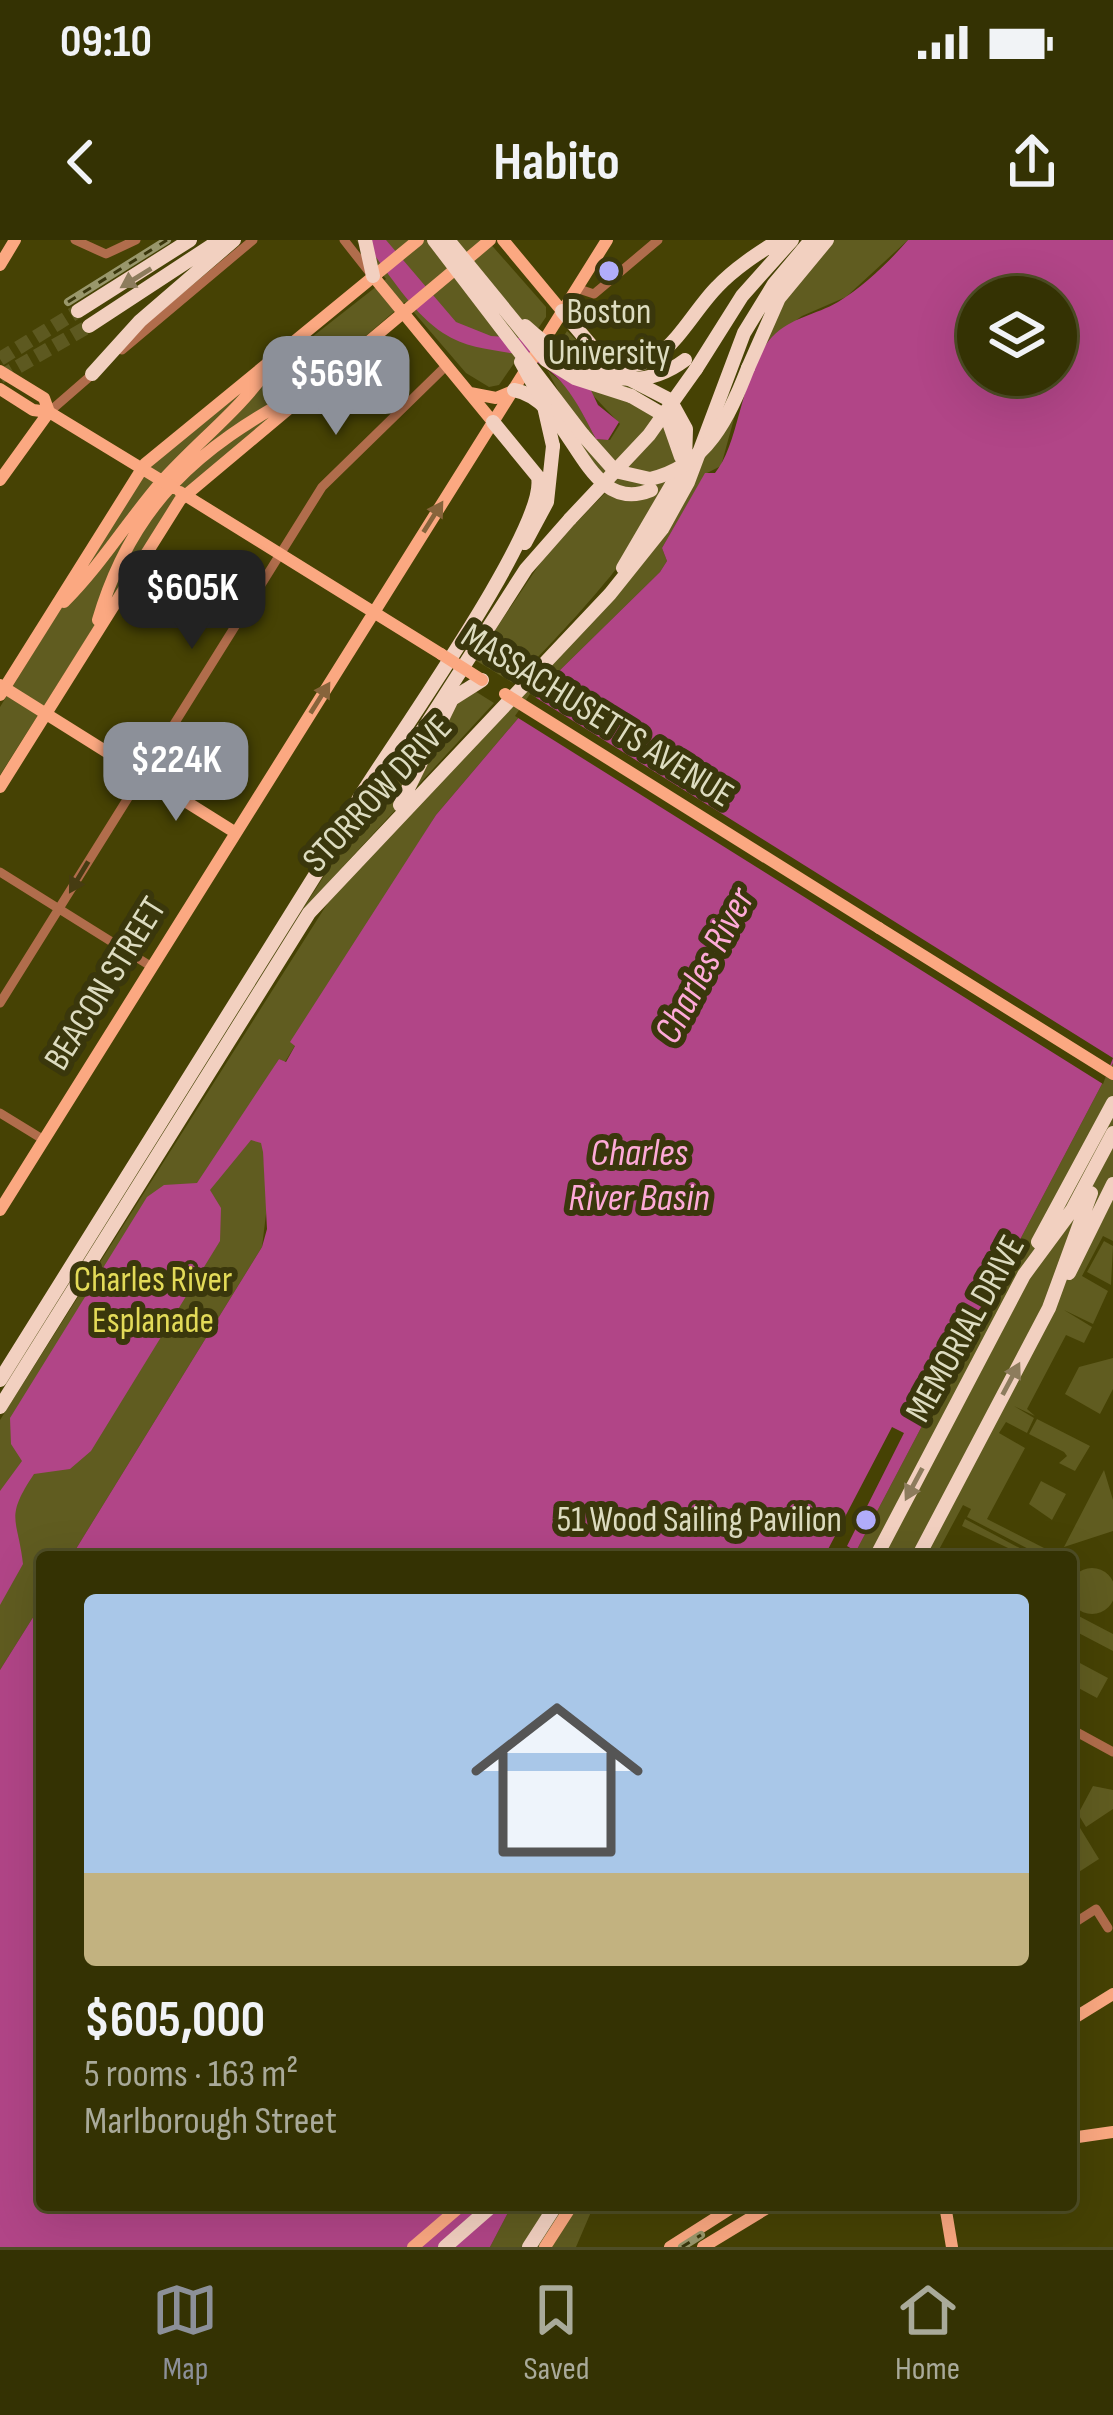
<!DOCTYPE html>
<meta charset="utf-8">
<style>
:root{--surface:#343203;--page:#3c3a0d;--text:#f1f3f6;--muted:#a9aa9a;--line:#4e4d25;--accent:#8c9099}
body{margin:0;font-family:"Sofia Sans Condensed",sans-serif;background:var(--page);color:var(--text);height:100vh;display:flex;flex-direction:column;font-size:45px;white-space:nowrap}
*{box-sizing:border-box;margin:0}
p{font-size:39px;color:var(--muted)}
.icon{flex:none;width:66px;height:66px;fill:none;stroke:currentColor;stroke-width:2;stroke-linecap:round;stroke-linejoin:round}
.map{position:relative;flex:1;overflow:hidden}
.drawer{position:absolute;left:36px;top:1311px;width:1041px;height:660px;display:flex;flex-direction:column;background:var(--surface);border-radius:12px;box-shadow:0 12px 48px #0002,0 0 0 3px var(--line)}
.drawer>*{flex:none}
.fabs{position:absolute;left:957px;top:36px;display:grid;gap:24px}
.fabs a{display:grid;place-items:center;width:120px;height:120px;border-radius:50%;background:var(--surface);box-shadow:0 12px 48px #0002,0 0 0 3px var(--line);font-size:60px}
.price{position:absolute;translate:-50% -102px;padding:0 27px;border-radius:24px;background:var(--accent);color:#fff;font-size:39px;line-height:78px;filter:drop-shadow(0 3px 6px #0008)}
.price::after{content:'';position:absolute;left:50%;top:72px;width:36px;height:27px;margin-left:-18px;background:inherit;clip-path:polygon(0 0,100% 0,50% 100%)}
.price.on{background:#222;color:#fff}
ul{padding:0;list-style:none}
li{display:grid;align-content:center;gap:24px;height:636px;padding:0 48px}
li+li{border-top:3px solid var(--line)}
li span{display:grid;place-items:center;height:372px;border-radius:12px;color:#555}
li>.icon{margin-inline-start:auto}
span .icon{width:216px;height:216px;fill:#fffc;stroke-width:1}
li b{font-size:51px}
.status{display:flex;justify-content:space-between;align-items:center;height:84px;padding:0 60px;background:var(--surface);direction:ltr}
.status svg{height:33px;fill:currentColor}
header{display:flex;justify-content:space-between;align-items:center;height:156px;padding:0 48px;background:var(--surface);font-size:54px;font-weight:700}
.dock{display:flex;justify-content:space-around;align-items:center;height:168px;border-top:3px solid var(--line);background:var(--surface);font-size:33px;color:var(--muted)}
.dock a{display:grid;justify-items:center;gap:6px}
.dock .on{color:var(--accent)}
.map>svg:first-child{display:block}
.green{fill:#605c20}
.water{fill:#b14587;fill-rule:evenodd}
.pier{fill:#464204}
.lines{fill:none;stroke-linecap:round;stroke-linejoin:round}
.highway-tunnel{stroke:#5d5920;stroke-width:14;stroke-dasharray:14 7;stroke-linecap:butt}
.minor{stroke:#b16d4c;stroke-width:9}
.major{stroke:#fba881;stroke-width:12}
.highway{stroke:#f2d0c0;stroke-width:14}
.rail-casing{stroke:#99976b;stroke-width:8}
.rail{stroke:#3a370c;stroke-width:3;stroke-dasharray:9;stroke-linecap:butt}
.major-bridge{stroke:#fba881;stroke-width:12}
.highway-bridge{stroke:#f2d0c0;stroke-width:14}
.oneway{fill:#8d7c5d}
.oneway2{fill:#87643b}
.oneway3{fill:#463c12}
.poi-dot{fill:#b1adfa;stroke:#3a370c;stroke-width:4.5}
.labels{text-anchor:middle;dominant-baseline:central;stroke-width:12;stroke-linejoin:round;paint-order:stroke}
.poi-label{font-size:36px;fill:#dddcc0;stroke:#3a370c}
.street-label{font-size:36px;fill:#dddcc0;stroke:#3a370c}
.park-label{font-size:36px;fill:#e3db58;stroke:#3a370c}
.water-label{font-size:39px;font-style:italic;fill:#feaad8;stroke:#3a370c}
</style>
<div class="status"><b>09:10</b><svg viewBox="0 0 49 12"><path d="M0 12V9h3v3zM5 12V6h3v6zM10 12V3h3v9zM15 12V0h3v12zM26 1h20v11H26zM47 4h2v5h-2z"/></svg></div>
<header><svg class="icon" aria-label="back" viewBox="0 0 24 24"><path d="M15 5l-7 7 7 7"/></svg>Habito<svg class="icon" aria-label="share" viewBox="0 0 24 24"><path d="M12 15V3M7 8l5-5 5 5M5 13v7h14v-7"/></svg></header>
<div class="map">
<svg width="1113" height="2007" viewBox="0 0 1113 2007">
<rect width="100%" height="100%" fill="#464204"/>
<!-- green -->
<path class="green" d="M356,0H487L546,67V77L499,145L489,147L466,133L405,62L171,265L0,535V467L137,244L160,216L386,39Z
M831,0H908L846,57L802,76L769,100L735,175L721,226L705,234L662,308L667,321L660,332L554,436L436,575L285,822L279,819L259,851L267,966L262,1007L71,1317H42V1363L0,1430V1180L329,661L611,360L665,294L729,153L751,132L783,61Z
M567,91L612,135L665,161L633,151C649,166 673,188 675,211C682,273 555,399 513,443L475,420L547,313L605,253L618,258L621,252L602,238L550,159L559,152L547,130L569,148L596,199L610,200L620,184L553,113Z
M462,443L494,463L301,672L365,572Z
M1113,823V1001L1103,996L1082,1036L1108,1051L1093,1084L1064,1070L1092,1087L1084,1103L1066,1095L1027,1169L1035,1176L1014,1166L1034,1178L1027,1193L1006,1182L999,1193L1025,1208L987,1279L1048,1310L1044,1317L967,1277L971,1269L963,1265L935,1317H853Z
M1104,1001L1113,1006L1111,1045L1087,1032Z
M1113,1118V1149L1100,1174L1065,1154L1079,1127Z
M1037,1179L1090,1206L1075,1231L1059,1223L1067,1216L1064,1212L1029,1194Z
M1104,1230L1113,1260V1291L1064,1307Z
M1041,1241L1066,1254L1052,1280L1029,1264Z
M965,1279L1029,1313L1027,1317L962,1286Z
M1069 1351a23 23 0 1 1 46 0a23 23 0 1 1-46 0Z
M1071,1372L1113,1394V1411L1071,1389Z
M1078,1422L1108,1438L1097,1458L1071,1444Z
M1093,1546L1113,1550V1569L1086,1587L1078,1574Z
M1077,1583L1099,1619L1071,1637V1587Z
M512,1965H594L576,2007H490Z"/>
<!-- water -->
<path class="water" d="M363,0H386L456,82L491,96L520,98L586,140L598,165L619,182L608,200L596,199C577,163 560,124 515,114C489,109 466,108 443,93C411,72 387,30 363,0Z
M908,0H1113V823L853,1317H71L262,1007L267,989L263,912L261,903L251,900L210,950L221,968L220,1001L91,1211L70,1229L34,1234C4,1279 18,1278 23,1324L0,1365V1251L22,1221L11,1204L10,1178L147,957L164,945L197,943L279,819L286,822L295,806L290,802L436,575L554,436L660,332L667,321L662,308L705,233H715C740,204 741,130 772,97C791,77 816,75 838,62C864,46 888,23 908,0ZM978,57H1056V135H978Z
M42,1363V1965H512L490,2007H0V1430Z"/>
<!-- pier -->
<path class="pier" d="M530,454L1113,818L1103,844L515,476Z
M892,1187L904,1193L847,1306L852,1309L824,1317Z"/>
<g class="lines">
<!-- highway-tunnel -->
<path class="highway-tunnel" d="M0,119L78,71
M0,137L89,86"/>
<!-- minor -->
<path class="minor" d="M75,0L106,14L136,0
M344,0L370,33
M576,48L594,54L658,0
M122,110L253,0
M49,172L95,132
M0,632L152,727
M0,763L322,247L447,125
M0,873L44,900
M1071,1489L1113,1512
M1071,1685L1096,1669L1108,1688"/>
<!-- major -->
<path class="major" d="M503,0L562,71
M0,25L15,0
M373,36L493,182
M0,131L44,158L49,172
M0,149L33,170L49,172L159,239
M470,153L496,158L513,151
M0,240L49,172
M180,252L441,414
M64,362C102,324 128,280 163,240C199,200 240,170 271,125
M98,380C132,264 198,208 300,153
M0,445L236,593
M0,455L145,224L418,0
M0,547L180,260L490,0
M879,688L1113,834
M0,970L607,0
M1071,1780L1113,1754
M1071,1898L1113,1892
M945,1965L952,2007
M413,2007L462,1965
M545,2007L572,1965
M670,2007L736,1965
M703,2007L772,1965"/>
<!-- highway -->
<path class="highway" d="M365,0L373,36
M78,71L190,0
M562,71L612,130L670,160L686,189L685,222L623,328
M89,86L220,0
M607,121C661,143 686,78 717,47C735,28 757,14 779,0
M748,128L779,58L827,0
M696,129L742,56L792,0
M92,134L140,81L234,0
M514,150C575,161 583,278 651,250
M631,156L667,177L681,217
M583,195L615,231L650,239
M525,303L547,262L553,206
M358,560C391,505 548,288 538,237L493,182
M400,565L452,459L482,440
M1038,1002L1113,863
M1069,1033L1113,944
M0,1140L324,621L424,488L526,329L570,279
M0,1167L309,673L610,354L662,289L688,242L744,93L774,44L811,0
M876,1317L1024,1035L1072,970L1113,893
M918,1317L1049,1068L1091,953
M445,2007L493,1965
M529,2007L556,1965"/>
<!-- rail casing -->
<g class="rail-casing">
<path id="rail" d="M68,62L167,0
M682,2007L701,1995"/>
</g>
<!-- rail -->
<use href="#rail" class="rail"/>
<!-- major-bridge -->
<path class="major-bridge" d="M159,239L174,248
M441,414L482,440
M505,454L879,688"/>
<!-- highway-bridge -->
<path class="highway-bridge" d="M434,0L583,195
M448,0L546,120L575,138L631,156
M525,86C570,127 629,162 685,120
M521,122L543,162L553,206
M650,239C707,226 729,177 748,128
M570,279L649,195L696,129"/>
</g>
<!-- one-way arrows -->
<defs><path id="oneway-solid" d="M-6-.8H1V-3.2L6.5 0L1 3.2V.8H-6Z" transform="scale(3)"/></defs>
<g class="oneway">
<use href="#oneway-solid" transform="translate(136 38) rotate(148)"/>
<use href="#oneway-solid" transform="translate(1011 1139) rotate(-62)"/>
<use href="#oneway-solid" transform="translate(914 1244) rotate(118)"/>
</g>
<g class="oneway2">
<use href="#oneway-solid" transform="translate(433 277) rotate(-58)"/>
<use href="#oneway-solid" transform="translate(320 458) rotate(-58)"/>
</g>
<use class="oneway3" href="#oneway-solid" transform="translate(79 637) rotate(121)"/>
<!-- markers -->
<g class="poi-dot">
<circle cx="609" cy="31" r="12"/>
<circle cx="866" cy="1280" r="12"/>
</g>
<g class="labels">
<!-- poi labels -->
<g class="poi-label">
<text x="609" y="72">Boston<tspan x="609" dy="41">University</tspan></text>
<text x="842" y="1280" text-anchor="end">51 Wood Sailing Pavilion</text>
</g>
<!-- street labels -->
<g class="street-label">
<text transform="translate(597 476) rotate(32)">MASSACHUSETTS AVENUE</text>
<text transform="translate(378 554) rotate(-47)">STORROW DRIVE</text>
<text transform="translate(106 744) rotate(-58)">BEACON STREET</text>
<text transform="translate(966 1089) rotate(-61)">MEMORIAL DRIVE</text>
</g>
<!-- park labels -->
<g class="park-label">
<text x="153" y="1040">Charles River<tspan x="153" dy="41">Esplanade</tspan></text>
</g>
<!-- water labels -->
<g class="water-label">
<text transform="translate(705 726) rotate(-62)">Charles River</text>
<text x="639" y="913">Charles<tspan x="639" dy="45">River Basin</tspan></text>
</g>
</g>
</svg>
<div class="fabs">
<a><svg class="icon" aria-label="layers" viewBox="0 0 24 24"><path d="M12 4l9 5-9 5-9-5zM3 14l9 5 9-5"/></svg></a>
</div>
<b class="price" style="left:336px;top:198px">$569K</b>
<b class="price on" style="left:192px;top:412px">$605K</b>
<b class="price" style="left:176px;top:584px">$224K</b>
<section class="drawer">
<ul>
<li><span style="background:linear-gradient(#a9c7e8 75%,#c2b280 0)"><svg class="icon" aria-label="home" viewBox="0 0 24 24"><path d="M3 11l9-7 9 7M6 9v11h12V9"/></svg></span><div><b>$605,000</b><p>5 rooms · 163 m²</p><p>Marlborough Street</p></div></li>
</ul>
</section>
</div>
<nav class="dock">
<a class="on"><svg class="icon" aria-label="map" viewBox="0 0 24 24"><path d="M3 6l6-2 6 2 6-2v14l-6 2-6-2-6 2zM9 4v14M15 6v14"/></svg>Map</a>
<a><svg class="icon" aria-label="saved" viewBox="0 0 24 24"><path d="M7 4h10v16l-5-4-5 4z"/></svg>Saved</a>
<a><svg class="icon" aria-label="home" viewBox="0 0 24 24"><path d="M3 11l9-7 9 7M6 9v11h12V9"/></svg>Home</a>
</nav>
